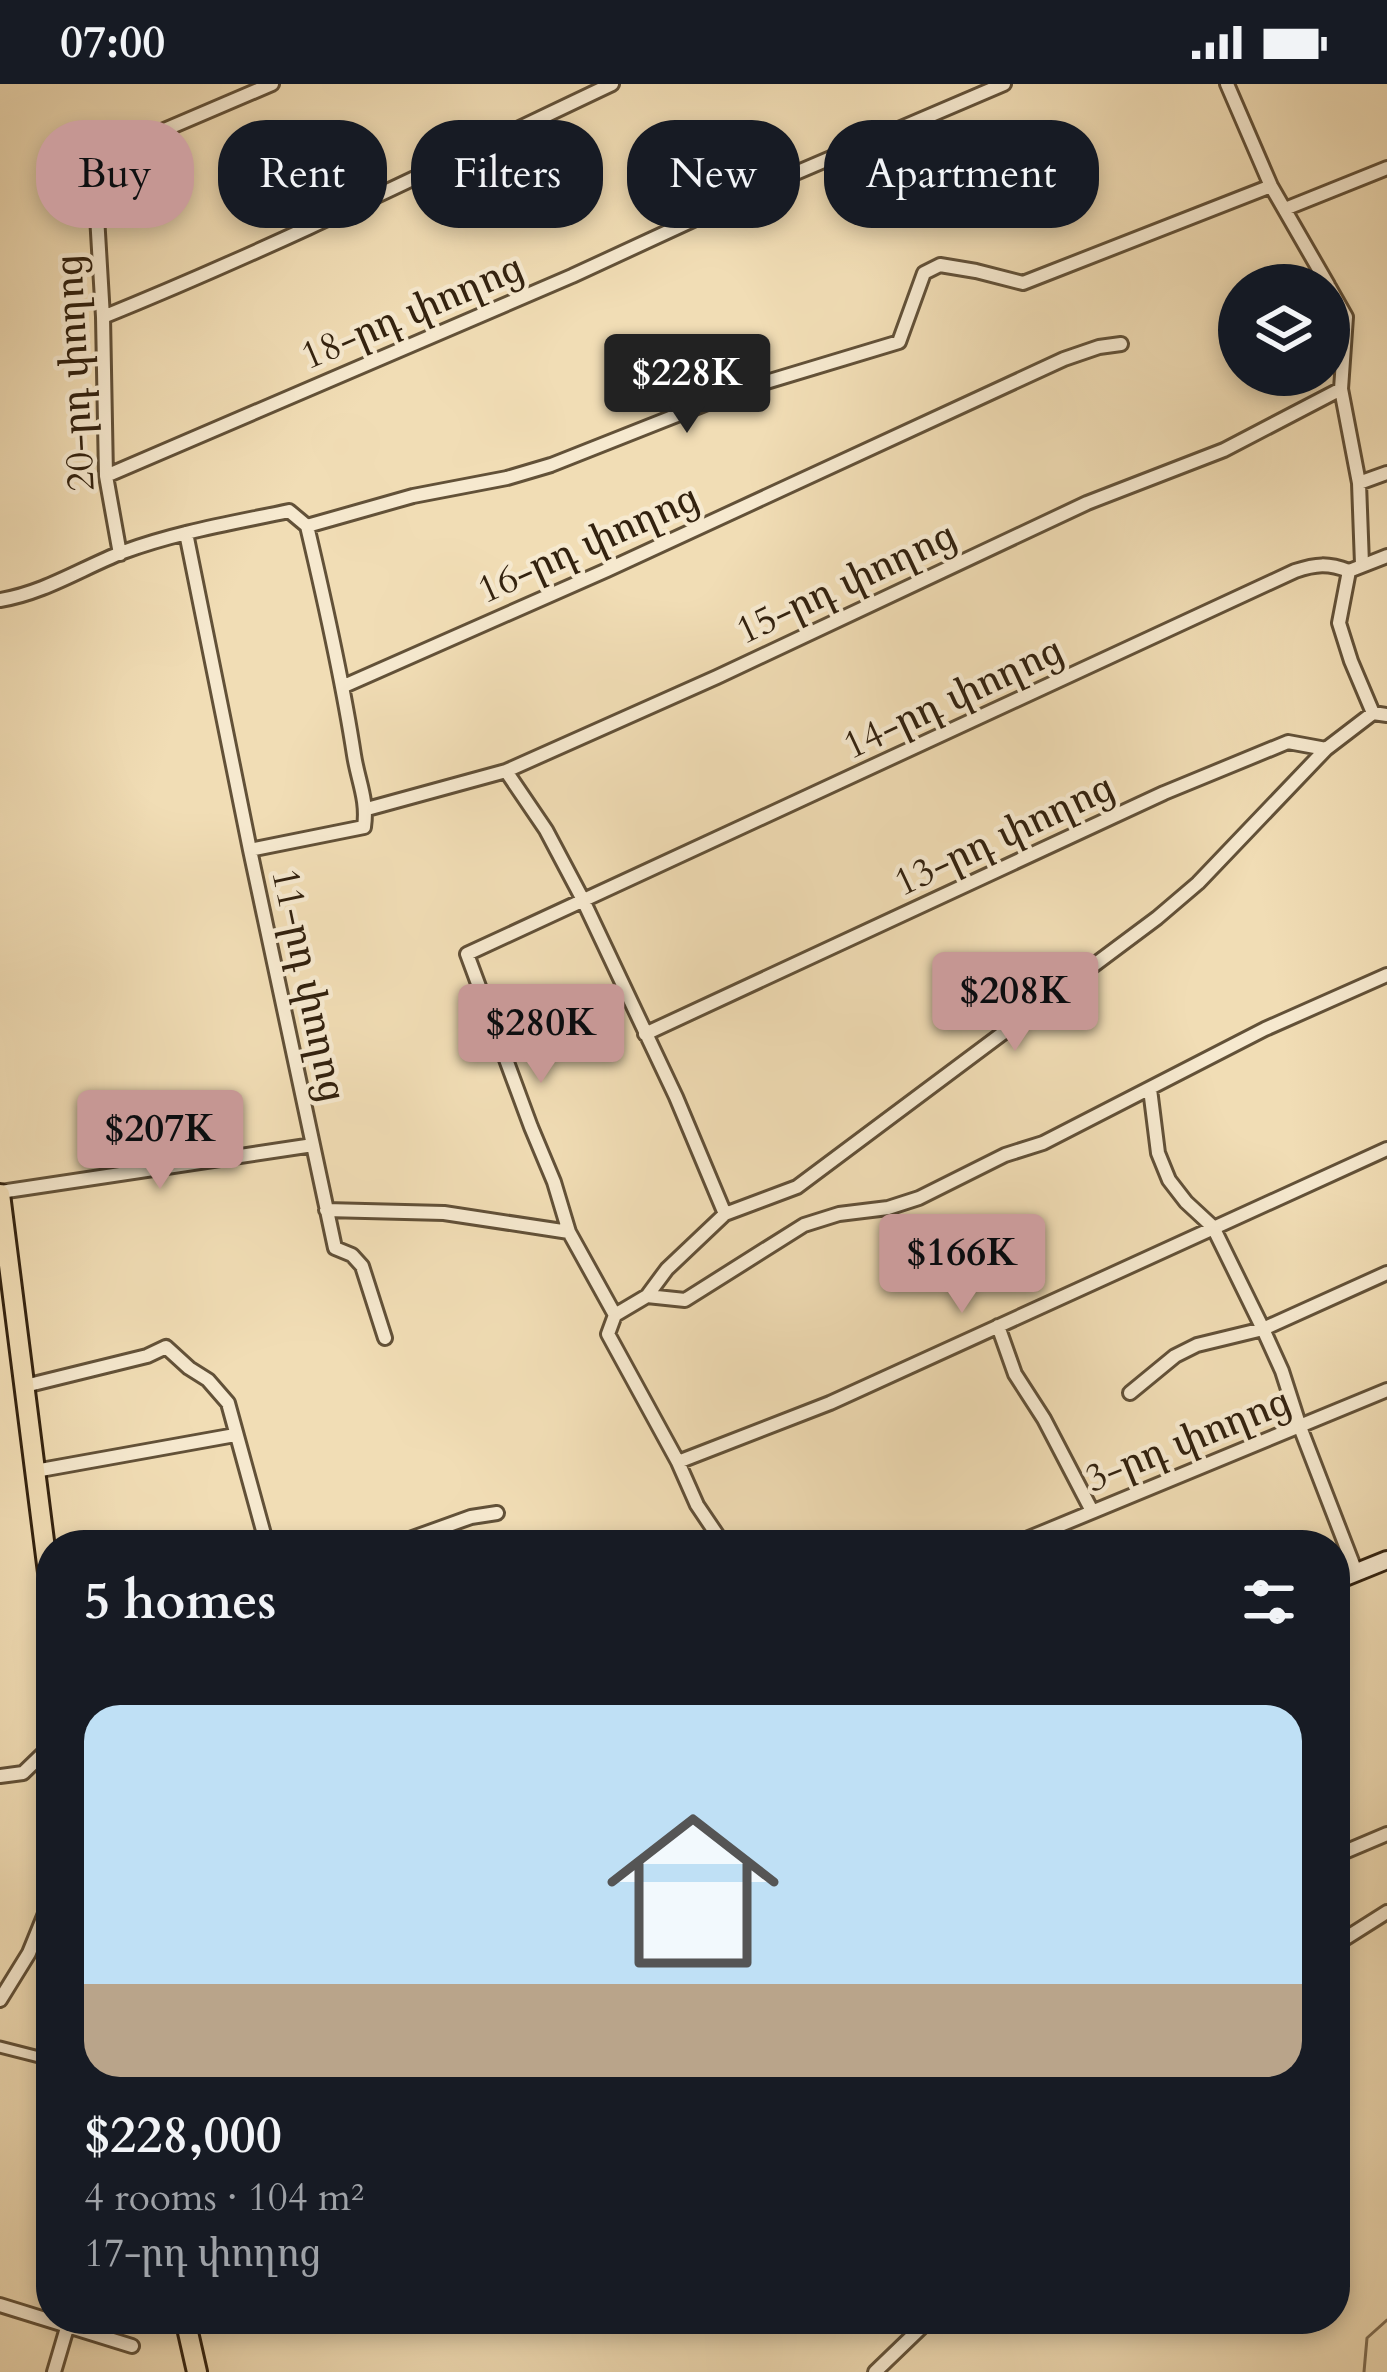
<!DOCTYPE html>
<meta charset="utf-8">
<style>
:root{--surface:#171b24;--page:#20242c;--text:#f1f3f6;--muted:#9ea1a6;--accent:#c59692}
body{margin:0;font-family:Cardo,"Noto Serif Armenian",serif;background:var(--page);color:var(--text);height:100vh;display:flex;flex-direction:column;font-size:45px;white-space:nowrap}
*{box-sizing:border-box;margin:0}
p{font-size:39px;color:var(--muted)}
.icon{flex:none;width:66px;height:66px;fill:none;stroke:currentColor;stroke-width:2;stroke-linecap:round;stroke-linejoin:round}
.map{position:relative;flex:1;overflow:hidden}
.side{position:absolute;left:36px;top:1446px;width:1314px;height:804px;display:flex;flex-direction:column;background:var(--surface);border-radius:48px;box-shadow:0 6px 18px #0003}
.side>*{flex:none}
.hud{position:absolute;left:36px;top:36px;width:1317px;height:108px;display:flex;gap:24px}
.tools{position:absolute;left:1218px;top:180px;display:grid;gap:24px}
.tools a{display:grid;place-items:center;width:132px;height:132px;border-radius:50%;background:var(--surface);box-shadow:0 6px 18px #0003;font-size:60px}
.price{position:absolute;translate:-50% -102px;padding:0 27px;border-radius:12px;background:var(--accent);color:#111;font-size:39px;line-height:78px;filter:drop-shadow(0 3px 6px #0008)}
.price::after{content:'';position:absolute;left:50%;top:72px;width:36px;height:27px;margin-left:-18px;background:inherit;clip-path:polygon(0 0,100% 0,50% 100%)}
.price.selected{background:#222;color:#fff}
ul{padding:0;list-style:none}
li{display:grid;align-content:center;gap:24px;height:636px;padding:0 48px}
li span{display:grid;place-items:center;height:372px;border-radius:36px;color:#555}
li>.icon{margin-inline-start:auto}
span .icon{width:216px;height:216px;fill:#fffc;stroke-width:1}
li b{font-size:51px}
h2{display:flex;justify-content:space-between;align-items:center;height:144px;padding:0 48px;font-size:51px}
.pill{padding:0 42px;border-radius:48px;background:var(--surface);box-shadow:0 6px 18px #0003;font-size:42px;line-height:108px}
.pill.selected{background:var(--accent);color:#111}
.status{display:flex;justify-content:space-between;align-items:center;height:84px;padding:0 60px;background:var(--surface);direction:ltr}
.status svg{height:33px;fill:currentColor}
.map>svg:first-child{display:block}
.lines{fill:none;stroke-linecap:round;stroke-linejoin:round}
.stream{stroke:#7e6c51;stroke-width:3}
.pedestrian-casing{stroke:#625138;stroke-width:15}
.minor-casing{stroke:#625138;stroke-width:18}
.secondary-casing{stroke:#33220f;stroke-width:22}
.primary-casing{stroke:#33220f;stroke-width:24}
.pedestrian{stroke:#f6e9cf;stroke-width:9}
.minor{stroke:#f6e9cf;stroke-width:12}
.secondary{stroke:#f6e9cf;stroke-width:16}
.primary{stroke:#f1ddb5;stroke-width:18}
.labels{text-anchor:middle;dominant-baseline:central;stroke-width:9;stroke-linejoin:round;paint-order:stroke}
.street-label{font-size:39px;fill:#33220f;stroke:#f6e9cf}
</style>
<div class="status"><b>07:00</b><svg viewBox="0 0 49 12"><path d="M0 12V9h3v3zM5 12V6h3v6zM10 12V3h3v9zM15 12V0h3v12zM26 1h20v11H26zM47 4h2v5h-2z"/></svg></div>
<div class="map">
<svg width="1387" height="2288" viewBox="0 0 1387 2288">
<rect width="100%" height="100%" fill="#f1ddb5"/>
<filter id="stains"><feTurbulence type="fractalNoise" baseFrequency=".00167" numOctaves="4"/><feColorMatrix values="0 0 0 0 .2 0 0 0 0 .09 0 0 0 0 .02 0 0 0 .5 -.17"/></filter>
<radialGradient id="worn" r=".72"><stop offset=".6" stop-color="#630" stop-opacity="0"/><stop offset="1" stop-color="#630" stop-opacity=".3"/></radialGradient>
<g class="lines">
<!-- stream -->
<path class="stream" d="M1364,2288L1367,2254L1387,2236"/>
<!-- pedestrian casing -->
<g class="pedestrian-casing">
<path id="pedestrian" d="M0,1963L51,1976"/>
</g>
<!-- minor casing -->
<g class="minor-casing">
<path id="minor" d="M1227,0L1271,102L1328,201
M1285,125L1387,84
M1329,203L1346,233L1341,305L1359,399L1362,480
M103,233C276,163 443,80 612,0
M106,392L572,192L784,94L1004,0
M1359,399L1387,389
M307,442L413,412L507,394L551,381L743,305L899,258L924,189L940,181L976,187L1023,199L1271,102
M186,449L250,766L335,1164L352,1171L362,1182L385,1254
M120,470L106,392L103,233L95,98L97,82L108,70L272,0
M0,516C44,509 82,484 123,468C177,448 233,439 289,427L307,442
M344,602L607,486L1064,275L1099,263L1121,260
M1373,629L1351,577L1339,539L1349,487L1387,472
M506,687L546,746L582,814L676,1013L725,1130
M367,725L506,687L717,593L1087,419L1224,366L1341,305
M250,766L364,743C368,716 358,697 354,671C342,593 325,518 307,442
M645,950L1164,709L1288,658L1326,665
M1150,1005L1158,1069L1169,1096L1186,1118L1213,1143L1263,1245L1282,1287L1300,1343L1356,1488
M0,1108L313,1061
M326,1126L444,1129L569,1148
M647,1212L685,1216L804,1141L839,1130L888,1124L919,1114L1005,1071L1043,1059L1265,945L1387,891
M615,1231L569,1148L554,1098L531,1043L467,870L1295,487C1316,480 1328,479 1349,487
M998,1242L1015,1290L1044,1335L1092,1427
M25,1302L147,1272L166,1263L189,1284L208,1296L228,1319L267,1461
M1130,1309L1175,1272L1197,1261L1263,1245L1387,1189
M678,1378L608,1250L615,1231L647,1212L667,1185L725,1130L797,1103L1157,834L1198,799L1326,665L1373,629L1387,631
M35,1387L235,1351
M393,1461L471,1433L497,1429
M724,1461L697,1421L678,1378L830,1319L1387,1065
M1012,1461L1387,1306
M0,1692L23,1689L51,1662
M1335,1772L1387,1750
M1335,1861L1387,1828
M0,1916L29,1869L51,1815
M0,2221L132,2262
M54,2288L69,2237
M875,2288L930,2235"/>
</g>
<!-- secondary casing -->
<g class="secondary-casing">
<path id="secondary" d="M1335,1497L1387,1476"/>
</g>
<!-- primary casing -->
<g class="primary-casing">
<path id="primary" d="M0,1110L51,1512
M185,2235L197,2288"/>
</g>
<!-- pedestrian -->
<use href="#pedestrian" class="pedestrian"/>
<!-- minor -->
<use href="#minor" class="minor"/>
<!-- secondary -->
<use href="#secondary" class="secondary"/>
<!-- primary -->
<use href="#primary" class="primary"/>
</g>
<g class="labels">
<!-- street labels -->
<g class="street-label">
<text transform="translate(412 228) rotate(-23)">18-րդ փողոց</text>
<text transform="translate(75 289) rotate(-93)">20-րդ փողոց</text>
<text transform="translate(588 460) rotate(-24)">16-րդ փողոց</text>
<text transform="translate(846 499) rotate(-25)">15-րդ փողոց</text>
<text transform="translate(953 614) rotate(-25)">14-րդ փողոց</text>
<text transform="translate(1004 751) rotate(-25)">13-րդ փողոց</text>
<text transform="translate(309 901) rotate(78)">11-րդ փողոց</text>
<text transform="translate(1188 1356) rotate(-22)">3-րդ փողոց</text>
</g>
</g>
<rect width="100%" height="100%" filter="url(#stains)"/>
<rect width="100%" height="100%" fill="url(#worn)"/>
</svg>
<div class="tools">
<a><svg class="icon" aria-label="layers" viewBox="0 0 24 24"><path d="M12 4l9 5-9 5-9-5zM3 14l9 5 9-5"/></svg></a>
</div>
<b class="price selected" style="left:687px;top:352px">$228K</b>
<b class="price" style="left:1015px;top:970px">$208K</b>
<b class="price" style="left:541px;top:1002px">$280K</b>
<b class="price" style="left:160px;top:1108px">$207K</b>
<b class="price" style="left:962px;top:1232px">$166K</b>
<div class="hud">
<a class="pill selected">Buy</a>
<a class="pill">Rent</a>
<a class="pill">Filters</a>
<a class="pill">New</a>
<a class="pill">Apartment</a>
</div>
<section class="side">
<h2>5 homes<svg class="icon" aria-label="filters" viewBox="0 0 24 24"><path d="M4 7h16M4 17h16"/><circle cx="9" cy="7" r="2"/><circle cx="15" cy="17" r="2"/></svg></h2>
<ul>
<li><span style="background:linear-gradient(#bfe0f5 75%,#b9a48a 0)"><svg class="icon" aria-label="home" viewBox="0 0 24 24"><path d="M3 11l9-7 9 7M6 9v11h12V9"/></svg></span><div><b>$228,000</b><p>4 rooms · 104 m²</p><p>17-րդ փողոց</p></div></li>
</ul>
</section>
</div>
